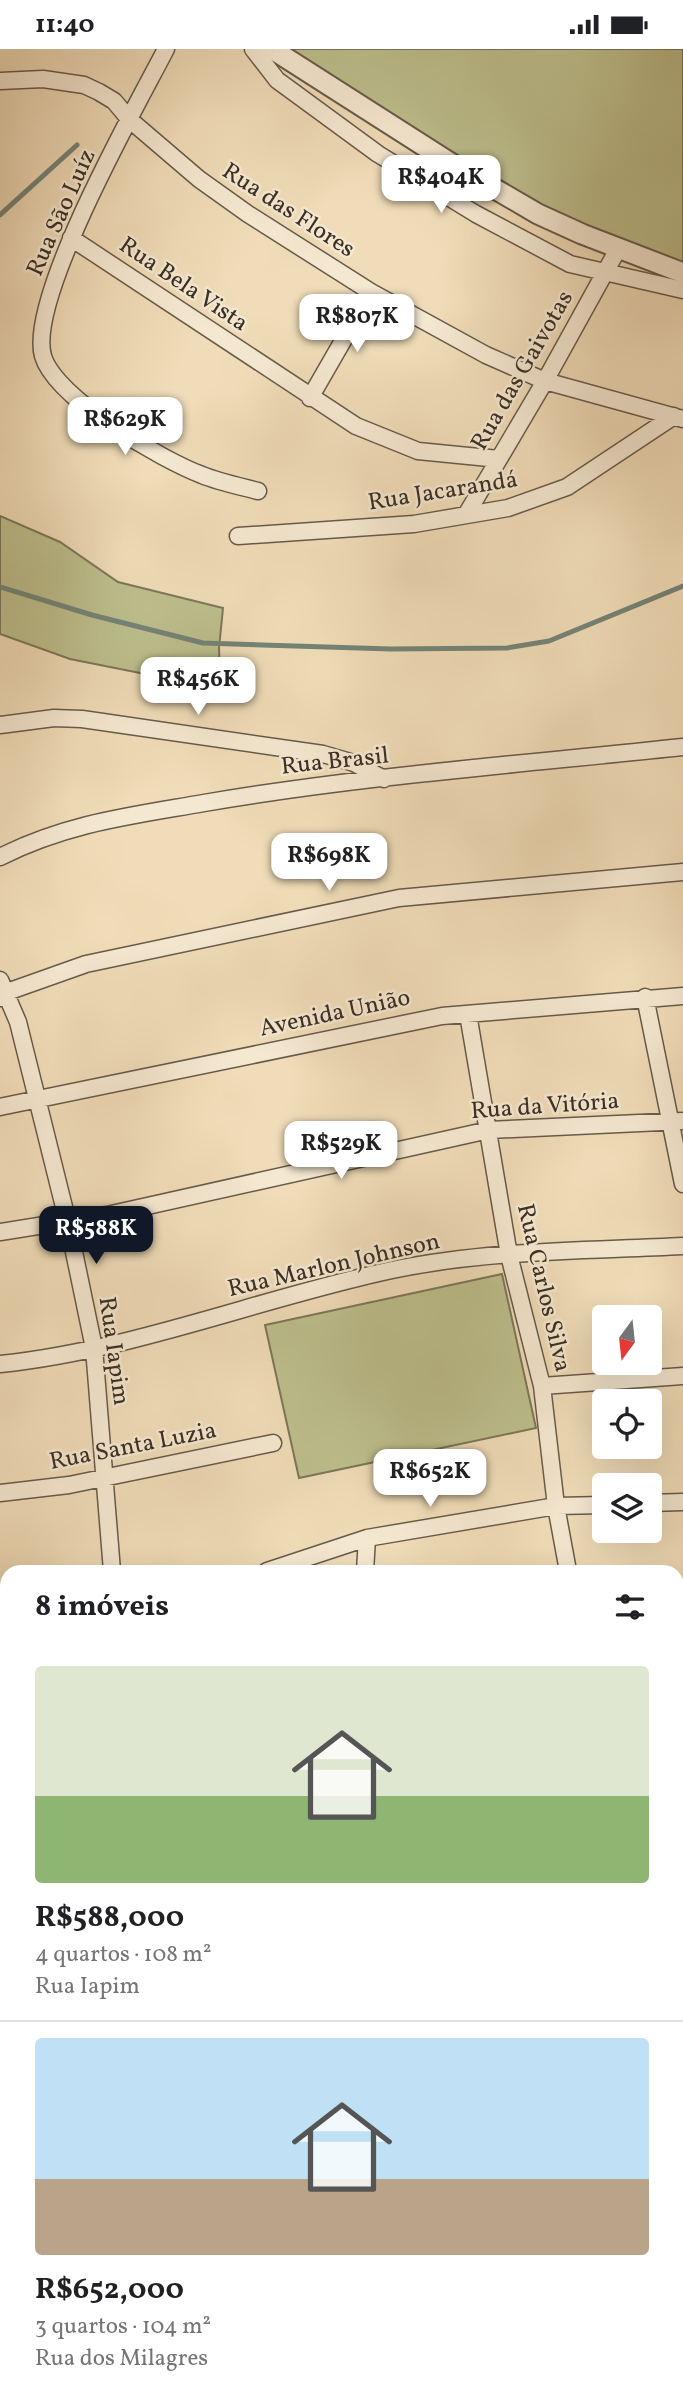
<!DOCTYPE html>
<html lang="pt">
<meta charset="utf-8">
<style>
:root{--surface:#fff;--page:#f2f2f2;--text:#202124;--muted:#757577;--line:#e0e0e0;--accent:#111827}
body{margin:0;font-family:Vollkorn,serif;background:var(--page);color:var(--text);height:100vh;display:flex;flex-direction:column;font-size:26px;white-space:nowrap}
*{box-sizing:border-box;margin:0}
p{font-size:23px;color:var(--muted)}
.icon{flex:none;width:38px;height:38px;fill:none;stroke:currentColor;stroke-width:2;stroke-linecap:round;stroke-linejoin:round}
.map{position:relative;flex:1;overflow:hidden}
.sheet{position:absolute;left:0px;top:1516px;width:684px;height:842px;display:flex;flex-direction:column;background:var(--surface);border-radius:21px 21px 0 0;box-shadow:0 7px 28px #0002}
.sheet>*{flex:none}
.needle{width:46px;rotate:195deg}
.fabs{position:absolute;left:592px;top:1256px;display:grid;gap:14px}
.fabs a{display:grid;place-items:center;width:70px;height:70px;border-radius:7px;background:var(--surface);box-shadow:0 7px 28px #0002;font-size:35px}
.price{position:absolute;translate:-50% -60px;padding:0 16px;border-radius:14px;background:#fff;color:#222;font-size:23px;line-height:46px;filter:drop-shadow(0 2px 4px #0008)}
.price::after{content:'';position:absolute;left:50%;top:42px;width:21px;height:16px;margin-left:-10px;background:inherit;clip-path:polygon(0 0,100% 0,50% 100%)}
.price.active{background:var(--accent);color:#fff}
ul{padding:0;list-style:none}
li{display:grid;align-content:center;gap:14px;height:371px;padding:0 35px}
li+li{border-top:2px solid var(--line)}
li span{display:grid;place-items:center;height:217px;border-radius:7px;color:#555}
li>.icon{margin-inline-start:auto}
span .icon{width:126px;height:126px;fill:#fffc;stroke-width:1}
li b{font-size:30px}
h2{display:flex;justify-content:space-between;align-items:center;height:84px;padding:0 35px;font-size:30px}
.status{display:flex;justify-content:space-between;align-items:center;height:49px;padding:0 35px;background:var(--surface);direction:ltr}
.status svg{height:19px;fill:currentColor}
.map>svg:first-child{display:block}
.green{fill:#bdbf8d;stroke:#7c7759;stroke-width:2}
.water{fill:#9abcae;stroke:#748477;stroke-width:2}
.lines{fill:none;stroke-linecap:round;stroke-linejoin:round}
.stream{stroke:#748477;stroke-width:5}
.minor-casing{stroke:#685a4a;stroke-width:19}
.tertiary-casing{stroke:#685a4a;stroke-width:23}
.minor{stroke:#f5e8d1;stroke-width:16}
.tertiary{stroke:#f5e8d1;stroke-width:19}
.labels{text-anchor:middle;dominant-baseline:central;stroke-width:5;stroke-linejoin:round;paint-order:stroke}
.street-label{font-size:24px;fill:#3a2f25;stroke:#f5e8d1}
</style>
<div class="status"><b>11:40</b><svg viewBox="0 0 49 12"><path d="M0 12V9h3v3zM5 12V6h3v6zM10 12V3h3v9zM15 12V0h3v12zM26 1h20v11H26zM47 4h2v5h-2z"/></svg></div>
<div class="map">
<svg width="683" height="2357" viewBox="0 0 683 2357">
<rect width="100%" height="100%" fill="#f0dcb8"/>
<filter id="stains"><feTurbulence type="fractalNoise" baseFrequency=".00286" numOctaves="4"/><feColorMatrix values="0 0 0 0 .2 0 0 0 0 .09 0 0 0 0 .02 0 0 0 .5 -.17"/></filter>
<radialGradient id="worn" r=".72"><stop offset=".6" stop-color="#630" stop-opacity="0"/><stop offset="1" stop-color="#630" stop-opacity=".3"/></radialGradient>
<!-- green -->
<path class="green" d="M288,0H683V214L540,163Z
M0,467L60,493L118,533L223,559L219,599L220,631L155,627L70,610L0,585Z
M502,1225L536,1379L299,1429L265,1276Z
M683,1743V1832H677V1745Z
M0,1828L7,1829V2239L0,2234Z
M683,1986V2281L677,2290V1987Z
M156,2350H603L596,2357H165Z"/>
<!-- water -->
<path class="water" d="M677,1832H683V1986L677,1987Z"/>
<g class="lines">
<!-- stream -->
<path class="stream" d="M0,166L77,96
M0,538L92,566L203,594L391,600L507,599L549,592L683,537
M0,2036H7
M0,2111L7,2123
M145,2350L149,2357"/>
<!-- minor casing -->
<g class="minor-casing">
<path id="minor" d="M166,0C136,58 27,250 43,307C55,349 162,411 202,426C219,433 239,437 258,442
M253,0L277,31L378,105L476,165L570,215L683,241
M0,32L43,30L84,36L99,43L114,52L130,71L199,130L248,165L371,243L486,306L545,332L683,370
M71,189L356,377L418,402L499,410
M310,349L371,243
M466,466L545,332L618,200
M238,487L414,475L508,459L567,438L674,367
M0,676L54,669L82,670L323,705L354,714L384,730
M0,808C68,774 130,767 204,754C362,727 523,715 683,698
M0,931L18,973L68,1174L94,1299L112,1522
M645,948L683,1135
M0,949L7,943L86,915L399,849L683,823
M468,965L509,1206L542,1337L556,1457L568,1522
M0,1058L442,967L683,947
M0,1183L107,1166L489,1081L683,1072
M0,1315C134,1301 261,1249 392,1221C487,1201 587,1202 683,1197
M542,1337L683,1327
M0,1444L69,1436L273,1394
M649,1454L683,1453
M267,1522L367,1489L556,1457L604,1456
M365,1522L367,1489
M0,1567L7,1566
M677,1589H683
M0,1689L7,1687
M677,1736L683,1734
M0,1822H7
M677,2193L683,2197
M343,2350L349,2357"/>
</g>
<!-- tertiary casing -->
<g class="tertiary-casing">
<path id="tertiary" d="M272,0L449,113L538,165L582,185L683,224"/>
</g>
<!-- minor -->
<use href="#minor" class="minor"/>
<!-- tertiary -->
<use href="#tertiary" class="tertiary"/>
</g>
<g class="labels">
<!-- street labels -->
<g class="street-label">
<text transform="translate(288 162) rotate(33)">Rua das Flores</text>
<text transform="translate(62 164) rotate(-66)">Rua São Luíz</text>
<text transform="translate(183 236) rotate(34)">Rua Bela Vista</text>
<text transform="translate(523 322) rotate(-60)">Rua das Gaivotas</text>
<text transform="translate(443 443) rotate(-9)">Rua Jacarandá</text>
<text transform="translate(335 713) rotate(-6)">Rua Brasil</text>
<text transform="translate(335 965) rotate(-12)">Avenida União</text>
<text transform="translate(545 1058) rotate(-4)">Rua da Vitória</text>
<text transform="translate(334 1217) rotate(-13)">Rua Marlon Johnson</text>
<text transform="translate(543 1239) rotate(77)">Rua Carlos Silva</text>
<text transform="translate(113 1302) rotate(82)">Rua Iapim</text>
<text transform="translate(133 1398) rotate(-11)">Rua Santa Luzia</text>
</g>
</g>
<rect width="100%" height="100%" filter="url(#stains)"/>
<rect width="100%" height="100%" fill="url(#worn)"/>
</svg>
<div class="fabs">
<a><svg class="needle" viewBox="-14 -14 28 28"><path d="M0-13l5 13h-10z" fill="#e53935"/><path d="M0 13l5-13h-10z" fill="#757577"/></svg></a>
<a><svg class="icon" aria-label="locate" viewBox="0 0 24 24"><circle cx="12" cy="12" r="6"/><path d="M12 2v4M12 18v4M2 12h4M18 12h4"/></svg></a>
<a><svg class="icon" aria-label="layers" viewBox="0 0 24 24"><path d="M12 4l9 5-9 5-9-5zM3 14l9 5 9-5"/></svg></a>
</div>
<b class="price" style="left:441px;top:166px">R$404K</b>
<b class="price" style="left:357px;top:305px">R$807K</b>
<b class="price" style="left:125px;top:408px">R$629K</b>
<b class="price" style="left:198px;top:668px">R$456K</b>
<b class="price" style="left:329px;top:844px">R$698K</b>
<b class="price" style="left:341px;top:1132px">R$529K</b>
<b class="price active" style="left:96px;top:1217px">R$588K</b>
<b class="price" style="left:430px;top:1460px">R$652K</b>
<section class="sheet">
<h2>8 imóveis<svg class="icon" aria-label="filters" viewBox="0 0 24 24"><path d="M4 7h16M4 17h16"/><circle cx="9" cy="7" r="2"/><circle cx="15" cy="17" r="2"/></svg></h2>
<ul>
<li><span style="background:linear-gradient(#dfe7d0 60%,#8fb573 0)"><svg class="icon" aria-label="home" viewBox="0 0 24 24"><path d="M3 11l9-7 9 7M6 9v11h12V9"/></svg></span><div><b>R$588,000</b><p>4 quartos · 108 m²</p><p>Rua Iapim</p></div></li>
<li><span style="background:linear-gradient(#bfe0f5 65%,#b9a48a 0)"><svg class="icon" aria-label="home" viewBox="0 0 24 24"><path d="M3 11l9-7 9 7M6 9v11h12V9"/></svg></span><div><b>R$652,000</b><p>3 quartos · 104 m²</p><p>Rua dos Milagres</p></div></li>
</ul>
</section>
</div>
